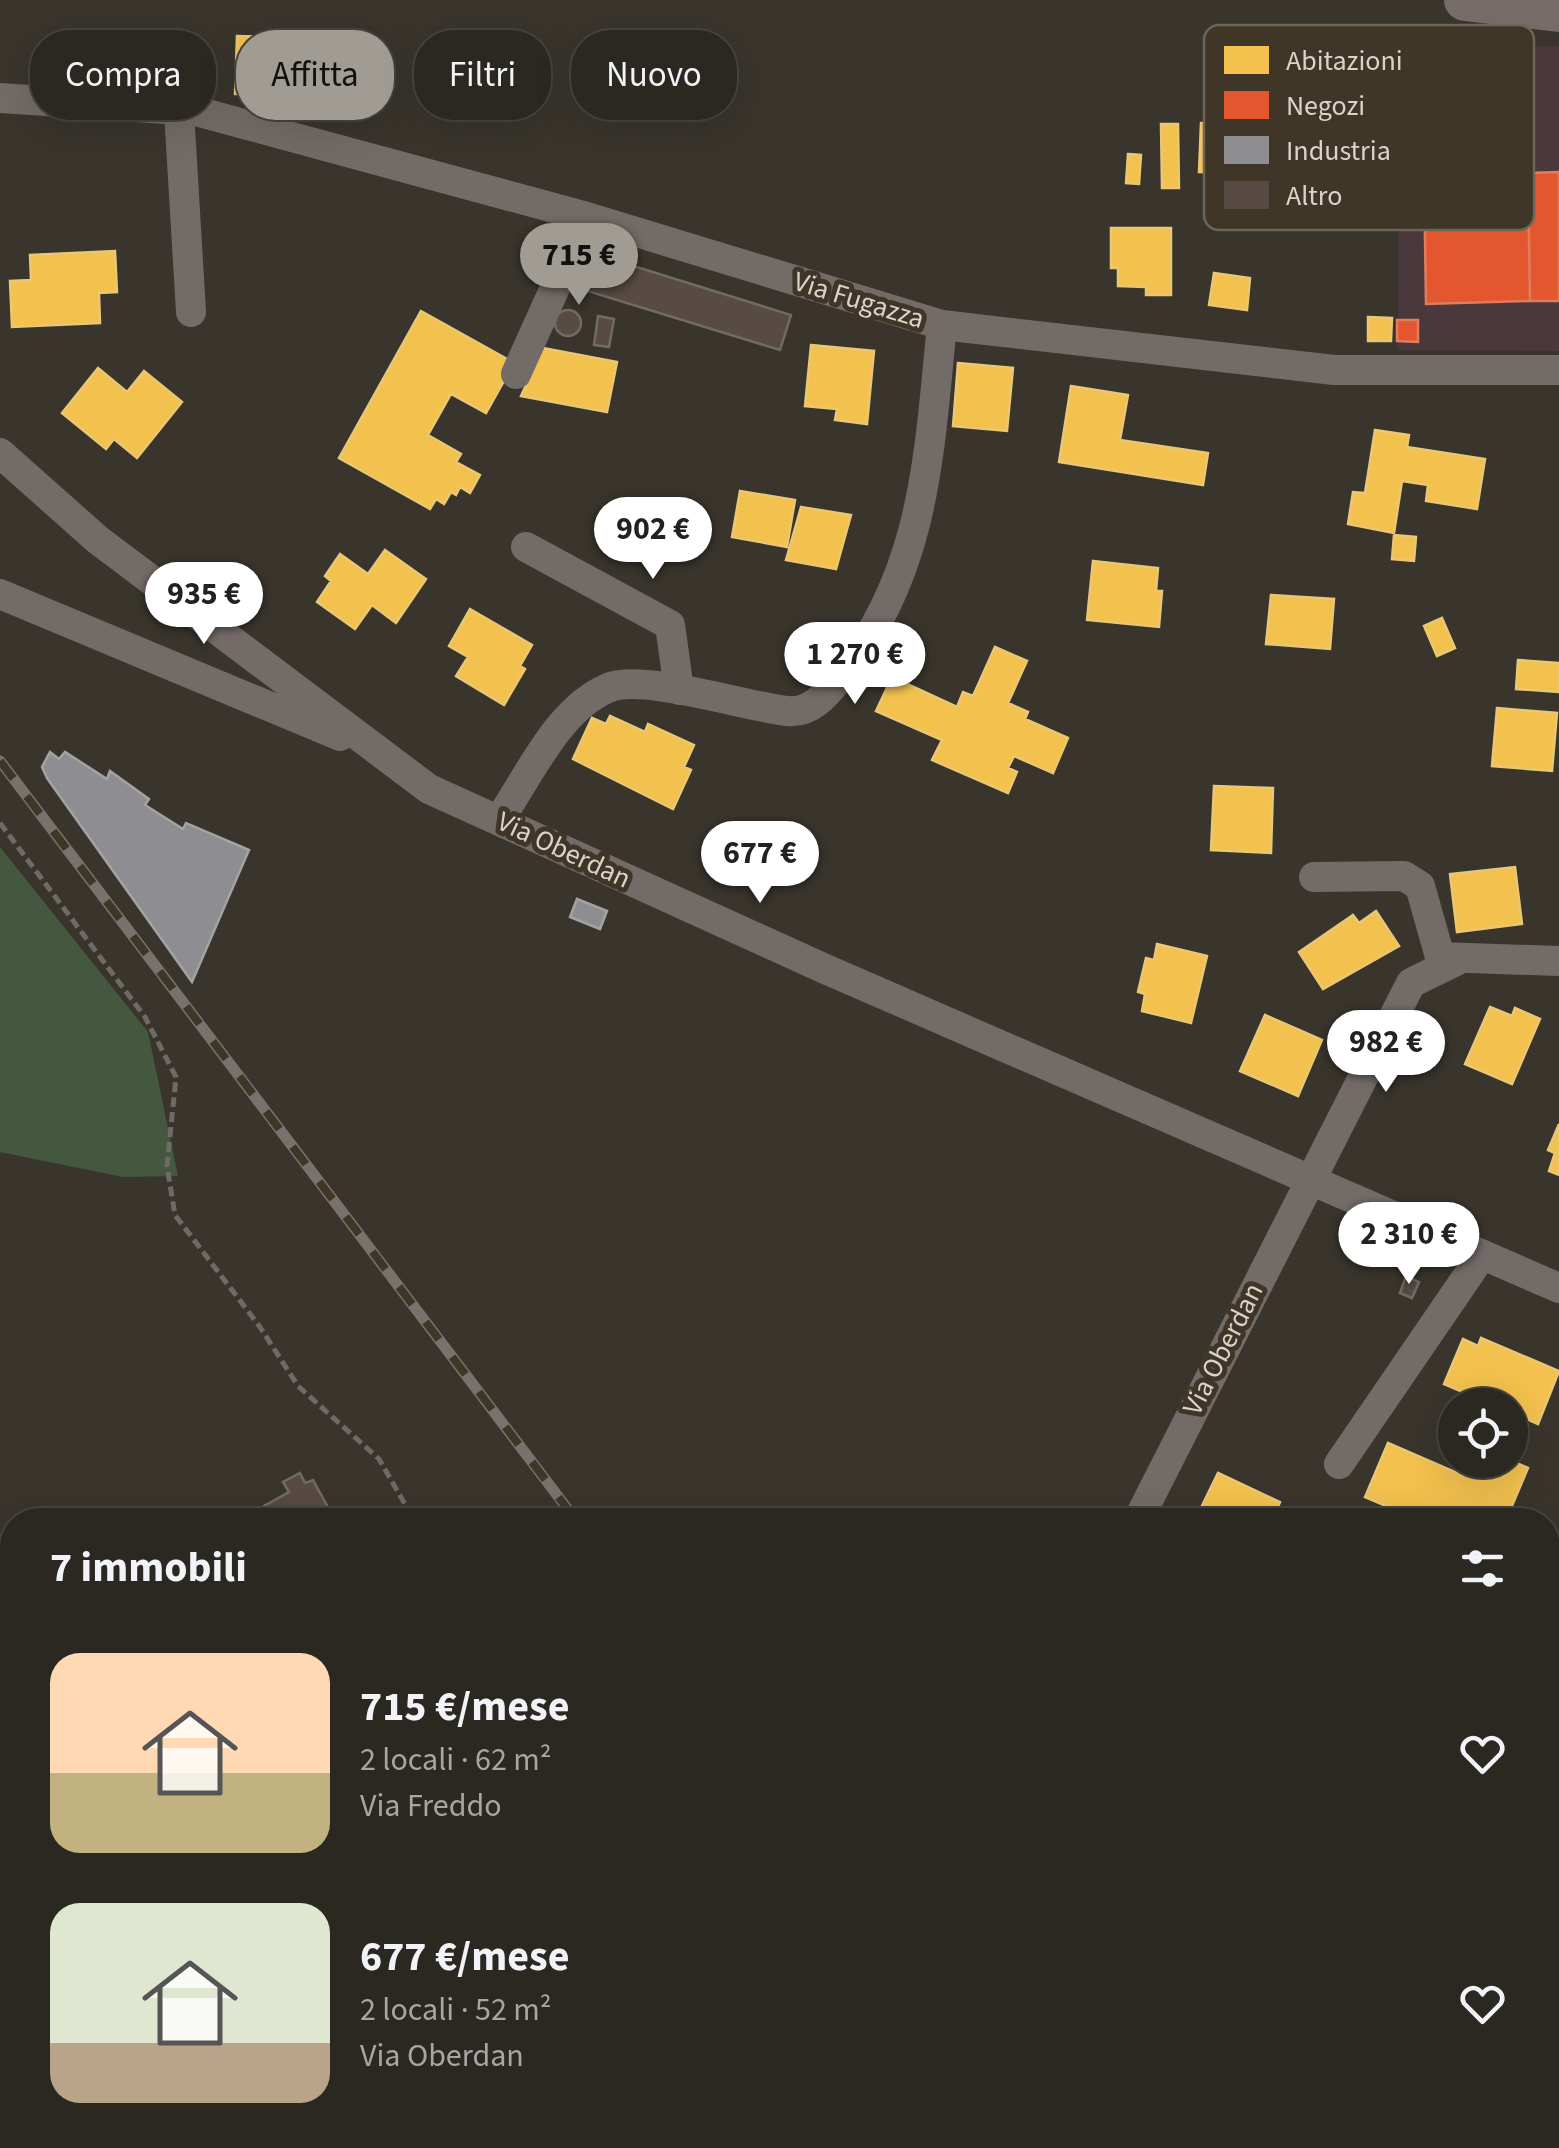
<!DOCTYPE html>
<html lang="it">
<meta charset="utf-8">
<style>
:root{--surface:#2b2822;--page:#37342f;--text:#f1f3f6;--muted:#a6a6a5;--line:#474440;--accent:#a19c93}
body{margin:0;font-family:"Source Sans 3",sans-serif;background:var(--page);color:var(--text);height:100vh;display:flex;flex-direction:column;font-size:38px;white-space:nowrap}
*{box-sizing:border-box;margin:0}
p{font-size:32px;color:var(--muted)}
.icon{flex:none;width:55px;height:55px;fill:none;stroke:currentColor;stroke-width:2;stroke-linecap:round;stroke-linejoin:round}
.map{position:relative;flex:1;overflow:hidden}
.drawer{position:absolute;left:0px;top:1508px;width:1560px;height:642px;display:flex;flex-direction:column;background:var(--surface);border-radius:40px 40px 0 0;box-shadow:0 10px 40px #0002,0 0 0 2px var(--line)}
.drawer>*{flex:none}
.guide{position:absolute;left:30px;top:30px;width:1000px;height:90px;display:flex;gap:20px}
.tools{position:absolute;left:1438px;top:1388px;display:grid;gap:20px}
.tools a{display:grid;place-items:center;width:90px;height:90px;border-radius:50%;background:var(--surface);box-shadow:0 10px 40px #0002,0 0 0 2px var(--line);font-size:50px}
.price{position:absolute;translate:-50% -85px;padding:0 22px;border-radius:35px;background:#fff;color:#222;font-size:32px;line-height:65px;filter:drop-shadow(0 2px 5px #0008)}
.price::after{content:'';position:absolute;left:50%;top:60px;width:30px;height:22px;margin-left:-15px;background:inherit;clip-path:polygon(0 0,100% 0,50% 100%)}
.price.on{background:var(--accent);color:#111}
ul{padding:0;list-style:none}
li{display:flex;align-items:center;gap:30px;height:250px;padding:0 50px}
li span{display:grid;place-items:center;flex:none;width:280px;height:200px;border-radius:30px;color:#555}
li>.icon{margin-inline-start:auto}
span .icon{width:120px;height:120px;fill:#fffc;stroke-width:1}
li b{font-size:42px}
h2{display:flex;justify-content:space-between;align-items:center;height:120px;padding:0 50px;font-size:42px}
.pill{padding:0 35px;border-radius:40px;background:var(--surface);box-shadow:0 10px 40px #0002,0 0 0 2px var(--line);font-size:35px;line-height:90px}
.pill.on{background:var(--accent);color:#111}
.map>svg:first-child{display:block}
.commercial{fill:#4a383d}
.green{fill:#43583f}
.homes{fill:#f2c14e;stroke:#eac773;stroke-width:2.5}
.shops{fill:#e4572e;stroke:#e17c5d;stroke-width:2.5}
.industry{fill:#8d8d92;stroke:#a4a2a3;stroke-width:2.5}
.building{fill:#574b43;stroke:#716b66;stroke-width:2.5}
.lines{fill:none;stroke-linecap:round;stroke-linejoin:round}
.path{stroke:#6f6a65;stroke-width:5;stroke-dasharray:10 5;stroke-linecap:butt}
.street{stroke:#736b67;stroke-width:30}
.secondary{stroke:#756c67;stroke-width:42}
.rail-casing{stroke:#78726d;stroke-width:11}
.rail{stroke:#3f3627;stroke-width:8;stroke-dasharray:22;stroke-linecap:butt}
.labels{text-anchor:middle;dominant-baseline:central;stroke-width:10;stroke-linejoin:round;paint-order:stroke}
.street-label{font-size:28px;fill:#d9d4ca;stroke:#3f3627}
.key{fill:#3f3627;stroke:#6d6558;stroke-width:2.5}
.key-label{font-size:28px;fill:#d9d4ca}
</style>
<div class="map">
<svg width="1559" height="2148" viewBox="0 0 1559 2148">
<rect width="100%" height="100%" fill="#39352d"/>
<!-- commercial -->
<path class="commercial" d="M1559,46V351L1398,350L1399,49Z"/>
<!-- green -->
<path class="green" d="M0,847L148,1032L178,1176L123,1177L0,1152Z"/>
<!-- homes -->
<path class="homes" d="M115,34L197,36L196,79H182V96L114,94Z
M237,36L277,37V49L293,50L291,106L257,105V94H235Z
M1201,123L1285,127L1283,175L1199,172Z
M1161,124H1178L1179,188H1162Z
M1128,154L1141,155L1139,184L1126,183Z
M1111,228H1171V295H1146V287L1118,286V268H1111Z
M115,251L117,292L99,293L100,323L12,327L10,281L31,280L30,255Z
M1214,273L1250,278L1247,310L1209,305Z
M421,311L514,363L486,413L451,394L428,435L461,454L456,462L480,475L470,493L460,487L456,495L451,492L444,504L436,499L430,509L339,458Z
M1368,317L1392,318L1391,341H1368Z
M811,345L874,351L867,424L835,420L837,409L805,406Z
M543,348L617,362L607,412L521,396Z
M958,363L1013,368L1007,431L953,426Z
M98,368L127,392L144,371L182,402L137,458L114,439L106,449L62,413Z
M1071,386L1128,395L1120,440L1208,453L1203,485L1059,462Z
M1375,430L1409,435L1407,447L1485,459L1477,509L1426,501L1428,485L1402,481L1394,533L1348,524L1353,492L1365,493Z
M740,491L795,500L787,547L732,537Z
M801,507L851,515L836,569L786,560Z
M1394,535L1416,537L1414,561L1392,559Z
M385,550L426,579L396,623L372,605L355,629L317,602L331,581L325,576L340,554L368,574Z
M1093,561L1158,568L1156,591H1162L1159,627L1087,620Z
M1271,595L1334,599L1330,649L1266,644Z
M470,609L532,645L520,666L525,669L504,705L456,676L468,657L449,646Z
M1442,618L1455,648L1437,656L1424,626Z
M995,647L1027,661L1008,703L1028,712L1025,719L1068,738L1053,773L1014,756L1008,768L1017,772L1008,793L932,760L942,740L876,711L892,677L957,707L963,692L973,696Z
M1518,660L1559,663V692L1516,689Z
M1497,708L1557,713L1552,771L1492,766Z
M610,716L645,732L648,724L694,745L684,767L691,770L673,809L573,759L592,718L606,724Z
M1214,786L1273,788L1271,853L1211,850Z
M1515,867L1522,924L1457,932L1450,874Z
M1376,911L1399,946L1323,989L1299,952L1353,915L1359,923Z
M1157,944L1207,956L1191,1023L1142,1011L1145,994L1138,992L1146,958L1154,960Z
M1490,1007L1512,1016L1515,1008L1540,1019L1512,1084L1465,1064Z
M1265,1015L1322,1040L1298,1096L1240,1071Z
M1559,1124V1175L1549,1171L1555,1153L1548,1150Z
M1481,1338L1559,1371L1538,1424L1510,1412V1405H1493L1444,1384L1463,1339L1478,1346Z
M1388,1443L1464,1476L1471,1460H1510L1528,1468L1506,1520H1467L1456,1515L1454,1520H1419L1365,1497Z
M1218,1473L1280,1502L1272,1520H1216L1199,1512Z"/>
<!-- shops -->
<path class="shops" d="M1559,172V301H1530L1528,173Z
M1528,173L1530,301L1426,304L1424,175Z
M1397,320H1418V342L1397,341Z"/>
<!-- industry -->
<path class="industry" d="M50,752L59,759L65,752L107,779L110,771L149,799L145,805L183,829L186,823L249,850L192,982L47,778L42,767Z
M577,899L607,911L600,929L570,917Z"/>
<!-- building -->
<path class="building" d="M579,249L791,315L780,350L568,285Z
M555 323a13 13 0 1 1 26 0a13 13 0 1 1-26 0Z
M598,316L614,319L609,347L594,345Z
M1406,1276L1419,1282L1412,1298L1400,1293Z
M300,1473L305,1483L313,1480L335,1520H272L264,1506L289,1492L283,1482Z"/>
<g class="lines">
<!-- path -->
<path class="path" d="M0,823L145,1017L176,1077L167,1166L175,1215L260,1327L298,1386L379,1459L414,1520
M556,2148V2138"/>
<!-- street -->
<path class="street" d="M0,98L196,111L587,217L942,325L1334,370H1559
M179,111L191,312
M516,374L587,217
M0,453L98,540L429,789L823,968L1559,1288
M526,547L670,625L679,690
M0,594L340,736
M499,820C529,776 558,709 608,688C641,673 748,707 787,711C812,714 828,692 841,676C926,572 929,452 942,325
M1314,877L1404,876L1420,886L1440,957L1559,961
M1339,1464L1482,1255
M1138,1520L1411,983L1458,960"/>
<!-- secondary -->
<path class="secondary" d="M1465,0L1559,11"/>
<!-- rail casing -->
<g class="rail-casing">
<path id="rail" d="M0,761L576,1520
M1338,2138L1355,2148"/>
</g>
<!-- rail -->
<use href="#rail" class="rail"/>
</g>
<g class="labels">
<!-- street labels -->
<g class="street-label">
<text transform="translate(859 300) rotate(17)">Via Fugazza</text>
<text transform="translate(564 850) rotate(25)">Via Oberdan</text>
<text transform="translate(1223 1349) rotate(-63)">Via Oberdan</text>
</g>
</g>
<!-- legend -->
<rect x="1204" y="25" width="330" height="205" rx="15" class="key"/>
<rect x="1224" y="46" width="45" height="28" fill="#f2c14e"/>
<rect x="1224" y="91" width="45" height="28" fill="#e4572e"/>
<rect x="1224" y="136" width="45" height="28" fill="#8d8d92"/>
<rect x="1224" y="181" width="45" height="28" fill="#574b43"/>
<g class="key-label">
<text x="1286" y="70">Abitazioni</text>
<text x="1286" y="115">Negozi</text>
<text x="1286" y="160">Industria</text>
<text x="1286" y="205">Altro</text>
</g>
</svg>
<div class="tools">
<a><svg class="icon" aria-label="locate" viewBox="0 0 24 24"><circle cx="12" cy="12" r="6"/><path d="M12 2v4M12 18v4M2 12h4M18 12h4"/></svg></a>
</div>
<b class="price on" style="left:579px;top:308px">715 €</b>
<b class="price" style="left:653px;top:582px">902 €</b>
<b class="price" style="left:204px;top:647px">935 €</b>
<b class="price" style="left:855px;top:707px">1 270 €</b>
<b class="price" style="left:760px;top:906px">677 €</b>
<b class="price" style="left:1386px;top:1095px">982 €</b>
<b class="price" style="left:1409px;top:1287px">2 310 €</b>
<div class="guide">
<a class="pill">Compra</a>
<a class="pill on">Affitta</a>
<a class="pill">Filtri</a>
<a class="pill">Nuovo</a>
</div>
<section class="drawer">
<h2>7 immobili<svg class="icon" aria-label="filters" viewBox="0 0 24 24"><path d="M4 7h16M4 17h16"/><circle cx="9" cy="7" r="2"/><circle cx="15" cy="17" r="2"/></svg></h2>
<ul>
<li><span style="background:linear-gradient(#ffd9b3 60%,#c2b280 0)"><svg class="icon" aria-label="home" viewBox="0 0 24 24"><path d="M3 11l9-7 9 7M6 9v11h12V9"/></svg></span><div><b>715 €/mese</b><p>2 locali · 62 m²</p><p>Via Freddo</p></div><svg class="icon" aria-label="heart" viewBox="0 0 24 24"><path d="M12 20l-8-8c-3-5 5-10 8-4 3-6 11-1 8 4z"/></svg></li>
<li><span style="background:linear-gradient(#dfe7d0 70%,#b9a48a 0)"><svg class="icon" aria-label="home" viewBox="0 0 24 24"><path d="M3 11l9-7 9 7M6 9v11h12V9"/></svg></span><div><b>677 €/mese</b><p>2 locali · 52 m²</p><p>Via Oberdan</p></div><svg class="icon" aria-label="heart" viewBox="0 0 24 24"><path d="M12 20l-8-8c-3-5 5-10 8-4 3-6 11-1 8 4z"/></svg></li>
</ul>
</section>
</div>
